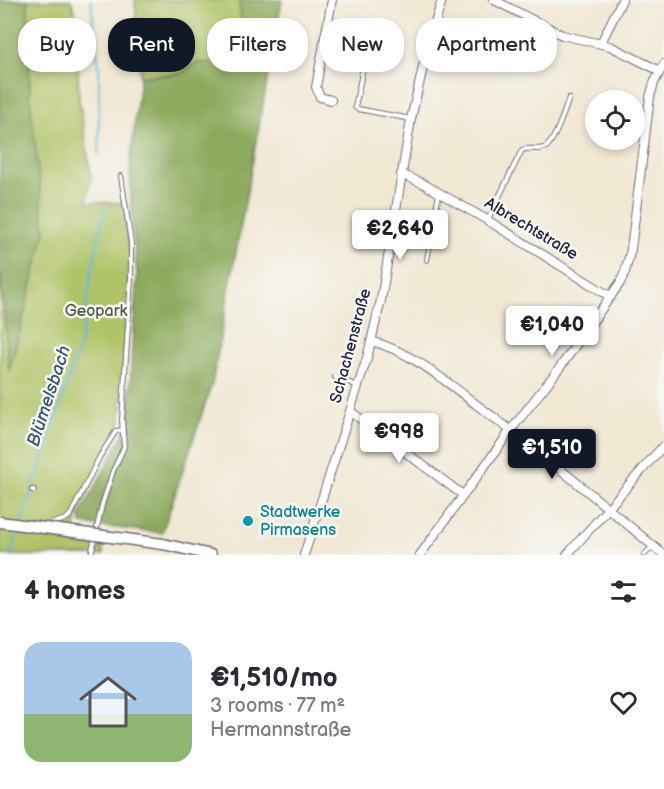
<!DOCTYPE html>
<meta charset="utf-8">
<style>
:root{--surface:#fff;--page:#f7f7f7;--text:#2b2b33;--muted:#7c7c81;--line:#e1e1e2;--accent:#111827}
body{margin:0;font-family:"Balsamiq Sans",sans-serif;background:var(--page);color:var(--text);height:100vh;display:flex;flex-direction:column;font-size:22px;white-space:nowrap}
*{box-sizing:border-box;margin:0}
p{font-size:20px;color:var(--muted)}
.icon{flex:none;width:33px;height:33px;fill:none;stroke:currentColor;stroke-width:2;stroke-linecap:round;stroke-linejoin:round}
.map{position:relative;height:555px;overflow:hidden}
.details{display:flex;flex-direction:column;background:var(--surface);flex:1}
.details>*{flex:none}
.hud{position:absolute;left:18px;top:18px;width:628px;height:54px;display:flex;gap:12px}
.buttons{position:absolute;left:585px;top:90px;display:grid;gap:12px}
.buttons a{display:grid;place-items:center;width:60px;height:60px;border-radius:50%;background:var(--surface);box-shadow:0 3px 9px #0003;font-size:30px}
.price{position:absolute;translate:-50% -51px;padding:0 14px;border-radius:6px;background:#fff;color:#222;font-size:20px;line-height:39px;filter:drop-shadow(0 2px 3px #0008)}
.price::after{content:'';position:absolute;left:50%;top:36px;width:18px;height:14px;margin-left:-9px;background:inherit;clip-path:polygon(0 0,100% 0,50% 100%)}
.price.on{background:var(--accent);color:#fff}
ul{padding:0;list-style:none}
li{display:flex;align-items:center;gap:18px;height:150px;padding:0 24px}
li+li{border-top:2px solid var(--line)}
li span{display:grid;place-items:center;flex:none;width:168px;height:120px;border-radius:18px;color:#555}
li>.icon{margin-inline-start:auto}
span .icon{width:72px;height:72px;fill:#fffc;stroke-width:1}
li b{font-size:26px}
h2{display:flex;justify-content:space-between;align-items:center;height:72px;padding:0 24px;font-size:26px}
.pill{padding:0 21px;border-radius:24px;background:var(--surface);box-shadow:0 3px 9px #0003;font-size:21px;line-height:54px}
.pill.on{background:var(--accent);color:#fff}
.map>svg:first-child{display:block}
.green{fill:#b0c367;stroke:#697251;stroke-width:1.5}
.forest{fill:#8ca95c;stroke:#57664c;stroke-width:1.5}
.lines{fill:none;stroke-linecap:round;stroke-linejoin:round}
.stream{stroke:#58b5d6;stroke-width:2}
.service-casing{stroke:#6a6771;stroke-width:6}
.minor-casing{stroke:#6a6771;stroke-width:10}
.tertiary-casing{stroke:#6a6771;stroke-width:13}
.service{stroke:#fff;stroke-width:4}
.minor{stroke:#fff;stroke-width:8}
.tertiary{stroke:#fff;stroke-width:10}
.tertiary-bridge-casing{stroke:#6a6771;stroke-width:13;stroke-linecap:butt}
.tertiary-bridge{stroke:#fff;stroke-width:10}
.culture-dot{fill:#0f9aa8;stroke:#f6f6f2;stroke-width:2}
.labels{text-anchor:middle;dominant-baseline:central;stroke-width:5;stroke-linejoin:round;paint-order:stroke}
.street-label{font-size:16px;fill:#22223b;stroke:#f6f6f2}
.park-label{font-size:16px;fill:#545a4a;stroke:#f6f6f2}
.culture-label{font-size:16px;fill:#0d838f;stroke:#f6f6f2;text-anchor:start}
.water-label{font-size:18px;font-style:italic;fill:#355571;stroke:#f6f6f2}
</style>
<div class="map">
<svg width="664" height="555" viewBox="0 0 664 555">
<rect width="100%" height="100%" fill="#f6f6f2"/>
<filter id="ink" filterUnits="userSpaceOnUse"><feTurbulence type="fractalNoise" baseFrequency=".0167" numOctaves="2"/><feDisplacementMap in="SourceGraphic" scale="12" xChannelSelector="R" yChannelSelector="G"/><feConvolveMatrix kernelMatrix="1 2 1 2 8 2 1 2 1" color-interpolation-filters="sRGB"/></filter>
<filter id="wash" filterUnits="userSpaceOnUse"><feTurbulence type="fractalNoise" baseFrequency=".008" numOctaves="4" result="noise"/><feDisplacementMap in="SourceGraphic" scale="24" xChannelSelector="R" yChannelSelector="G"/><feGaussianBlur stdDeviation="1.35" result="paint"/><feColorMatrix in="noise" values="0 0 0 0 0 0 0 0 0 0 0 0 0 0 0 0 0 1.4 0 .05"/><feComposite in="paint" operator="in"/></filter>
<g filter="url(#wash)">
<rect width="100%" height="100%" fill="#f1e8d4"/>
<!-- green -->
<path class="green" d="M28,0H71L76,19L79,98L91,176L87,202L123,203L130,256L120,427L116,431L78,514L72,543L103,548V555H0V264L9,370L19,328L30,98Z
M135,0H239C241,21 247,46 231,62L197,63L180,74L140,76Z"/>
<!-- forest -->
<path class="forest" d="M0,0H28L30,98L45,232L9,373L0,264Z
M239,0H282L212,384L162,533L81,524L80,516L129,423L132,343L137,276L131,207L130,166L140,77L180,74L197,63L231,62C247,46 241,21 239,0Z"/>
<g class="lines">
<!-- stream -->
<path class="stream" d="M91,0L99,70V154
M22,521L81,342L91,275L105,206
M11,555L19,529"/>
</g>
</g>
<g filter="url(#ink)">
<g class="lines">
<!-- service casing -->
<g class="service-casing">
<path id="service" d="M364,63L355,107L358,109L411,119
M488,219L522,150C530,147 540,151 546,147C555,141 565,110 569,98
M427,260L439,193
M335,377L358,386
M32,490H34
M47,525L66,519L71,514L100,456L116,431L123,430
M91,555L102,505L113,471L124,447L122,420L131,278V243L121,176
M644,555L652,547"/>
</g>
<!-- minor casing -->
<g class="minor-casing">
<path id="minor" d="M494,0L562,35L610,46L660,71
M601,43L622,0
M331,100L320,97L316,87L332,0
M401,174L422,183L487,220L611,297
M371,341C412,352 444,380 477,405C541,452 603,504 664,555
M350,411L463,495
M304,555L367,358L381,300L411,119L427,50L442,0
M420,555L511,430L561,366L620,283L625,272L631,249L650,97L654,83L664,64
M567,555L664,445"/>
</g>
<!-- tertiary casing -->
<g class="tertiary-casing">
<path id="tertiary" d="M163,544L211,555"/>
</g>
<!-- service -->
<use href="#service" class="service"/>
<!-- minor -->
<use href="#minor" class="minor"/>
<!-- tertiary -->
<use href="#tertiary" class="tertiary"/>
<!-- tertiary-bridge casing -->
<g class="tertiary-bridge-casing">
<path id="tertiary-bridge" d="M0,522L163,544"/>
</g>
<!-- tertiary-bridge -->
<use href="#tertiary-bridge" class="tertiary-bridge"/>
</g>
</g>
<!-- markers -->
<circle class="culture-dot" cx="248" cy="521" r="6"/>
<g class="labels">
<!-- street labels -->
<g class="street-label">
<text transform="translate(531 229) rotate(31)">Albrechtstraße</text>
<text transform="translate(351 346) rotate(-75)">Schachenstraße</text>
</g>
<!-- park labels -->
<g class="park-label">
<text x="96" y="311">Geopark</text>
</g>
<!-- culture labels -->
<g class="culture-label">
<text x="260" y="512">Stadtwerke<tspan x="260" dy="18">Pirmasens</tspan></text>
</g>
<!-- water labels -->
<g class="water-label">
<text transform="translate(49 396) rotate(-72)">Blümelsbach</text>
</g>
</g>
</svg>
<div class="buttons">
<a><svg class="icon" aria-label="locate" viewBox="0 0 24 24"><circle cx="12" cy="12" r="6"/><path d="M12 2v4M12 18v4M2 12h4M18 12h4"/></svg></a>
</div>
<b class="price" style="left:400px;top:261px">€2,640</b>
<b class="price" style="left:552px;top:357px">€1,040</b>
<b class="price" style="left:399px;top:464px">€998</b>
<b class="price on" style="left:552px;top:480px">€1,510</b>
<div class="hud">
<a class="pill">Buy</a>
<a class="pill on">Rent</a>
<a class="pill">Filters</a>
<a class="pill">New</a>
<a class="pill">Apartment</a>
</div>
</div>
<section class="details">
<h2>4 homes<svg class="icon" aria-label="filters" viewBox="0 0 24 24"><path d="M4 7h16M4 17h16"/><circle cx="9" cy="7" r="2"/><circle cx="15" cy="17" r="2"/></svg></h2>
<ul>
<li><span style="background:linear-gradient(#a9c7e8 60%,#8fb573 0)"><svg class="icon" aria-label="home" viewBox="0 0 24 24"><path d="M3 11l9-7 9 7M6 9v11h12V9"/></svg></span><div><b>€1,510/mo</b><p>3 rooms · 77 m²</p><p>Hermannstraße</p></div><svg class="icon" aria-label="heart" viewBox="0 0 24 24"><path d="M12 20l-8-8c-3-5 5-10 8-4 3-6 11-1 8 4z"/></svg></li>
</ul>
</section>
